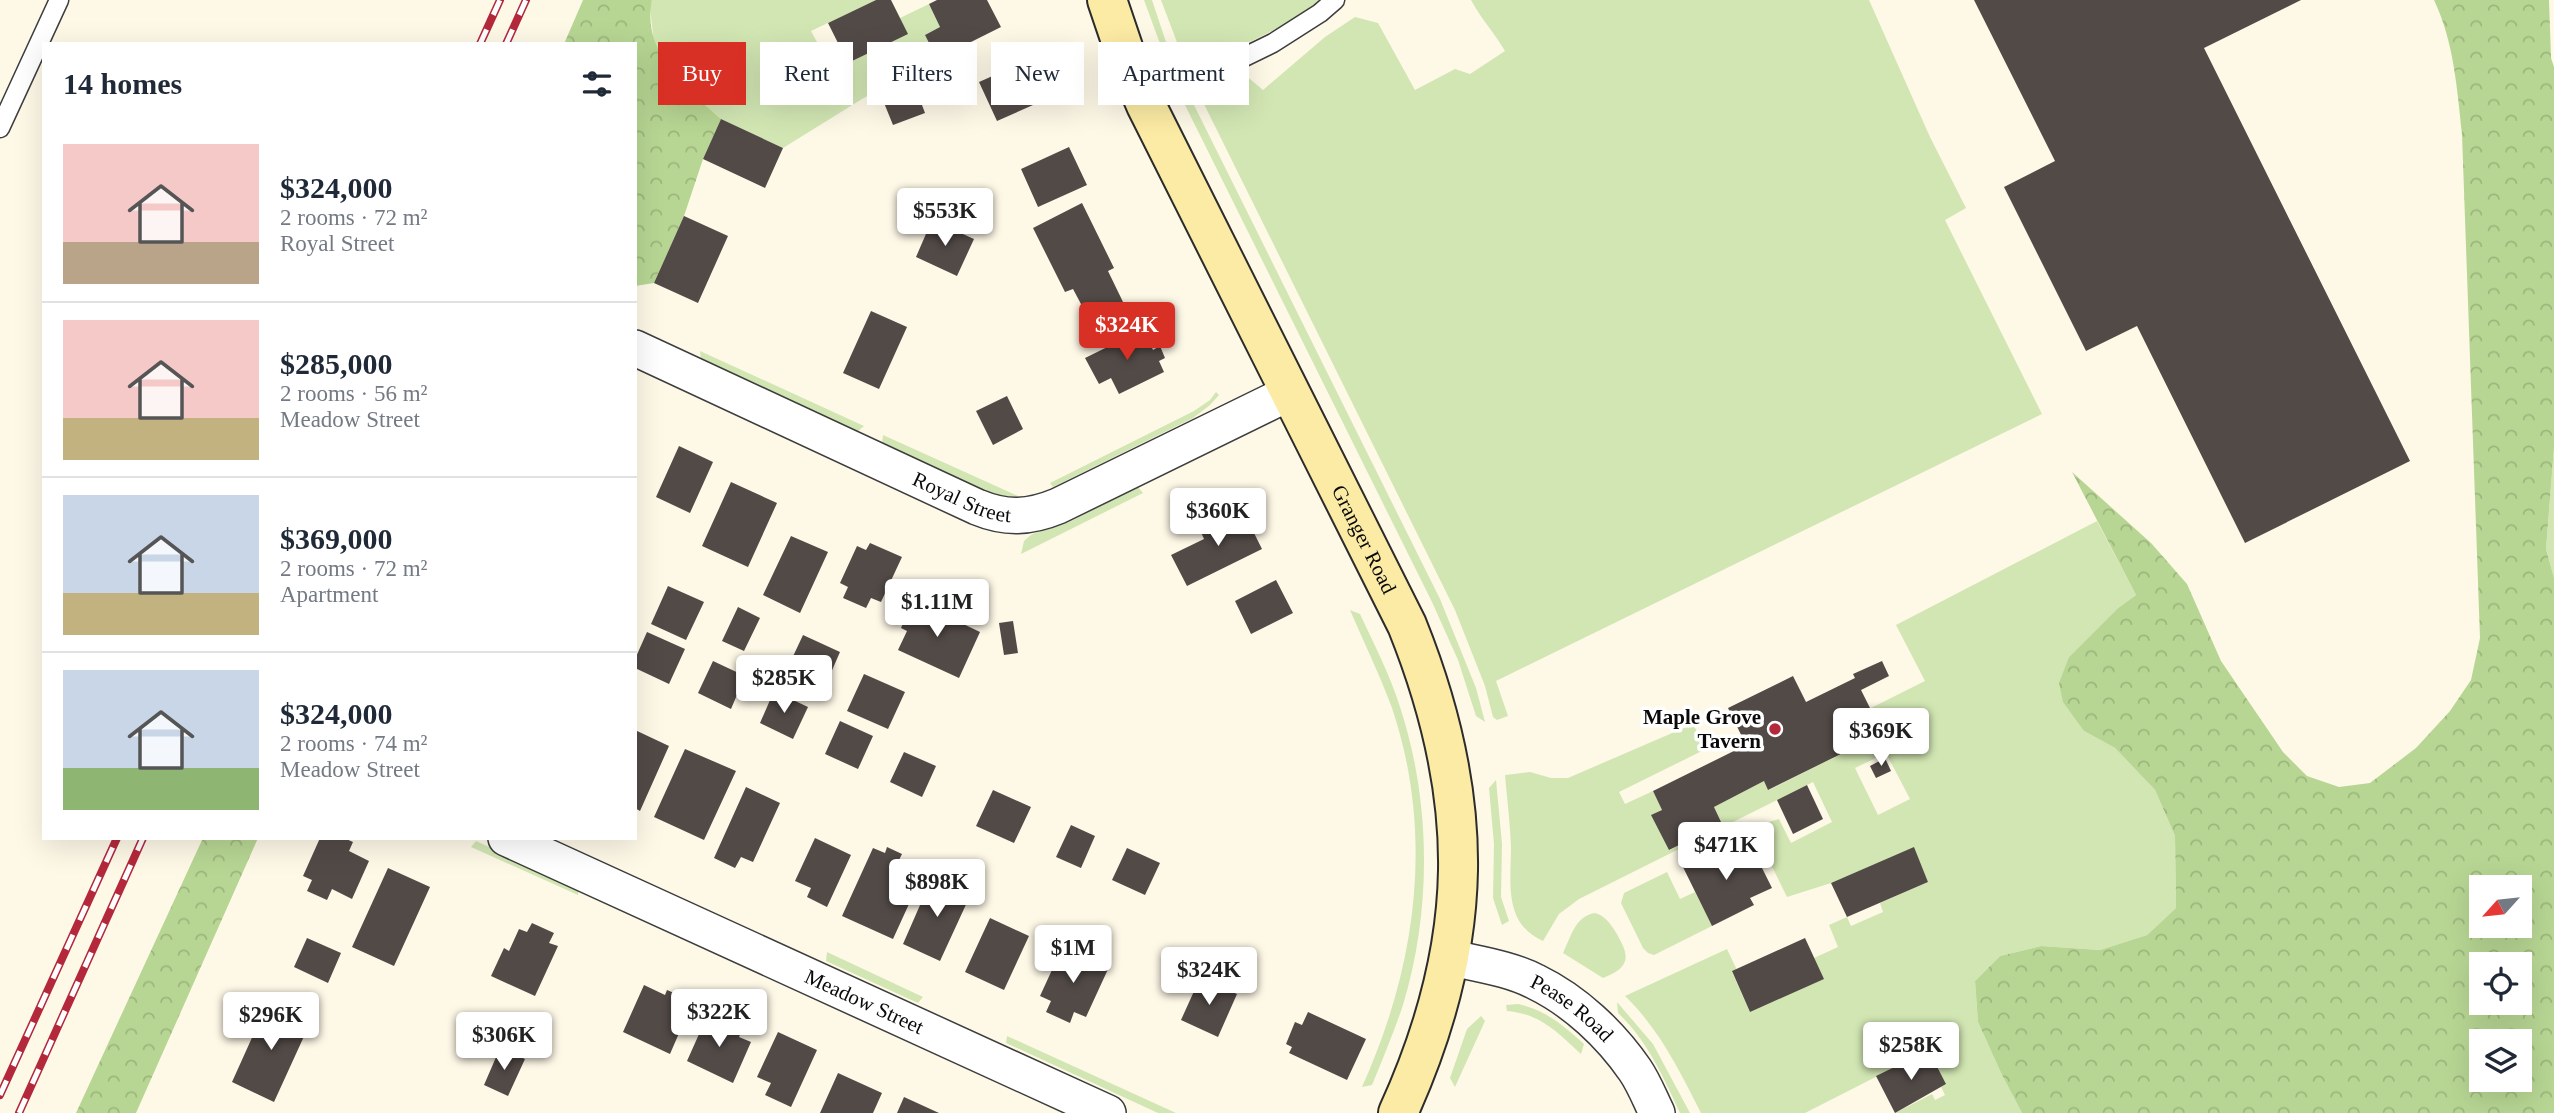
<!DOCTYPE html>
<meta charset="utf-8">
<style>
:root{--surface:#fff;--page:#f6f6f7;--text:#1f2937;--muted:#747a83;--line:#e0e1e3;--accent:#d93025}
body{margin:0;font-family:Georgia,serif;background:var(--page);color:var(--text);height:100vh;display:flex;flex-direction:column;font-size:26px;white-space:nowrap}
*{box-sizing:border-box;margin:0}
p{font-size:23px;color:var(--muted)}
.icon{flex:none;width:38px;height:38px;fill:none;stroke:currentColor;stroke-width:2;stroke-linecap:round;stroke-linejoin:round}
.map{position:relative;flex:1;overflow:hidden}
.side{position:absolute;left:42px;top:42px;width:595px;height:798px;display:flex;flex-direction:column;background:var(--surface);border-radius:0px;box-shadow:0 7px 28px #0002}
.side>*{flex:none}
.hud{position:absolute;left:658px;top:42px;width:665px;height:63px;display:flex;gap:14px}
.needle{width:46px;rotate:243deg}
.fabs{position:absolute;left:2469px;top:875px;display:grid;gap:14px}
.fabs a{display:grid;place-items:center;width:63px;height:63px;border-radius:0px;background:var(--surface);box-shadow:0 7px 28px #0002;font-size:35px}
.price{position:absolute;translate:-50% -60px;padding:0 16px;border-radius:7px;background:#fff;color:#222;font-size:23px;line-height:46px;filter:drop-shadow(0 2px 4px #0008)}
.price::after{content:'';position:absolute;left:50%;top:42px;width:21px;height:16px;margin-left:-10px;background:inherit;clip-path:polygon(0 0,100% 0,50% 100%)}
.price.selected{background:var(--accent);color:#fff}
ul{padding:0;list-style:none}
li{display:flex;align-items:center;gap:21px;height:175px;padding:0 21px}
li+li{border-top:2px solid var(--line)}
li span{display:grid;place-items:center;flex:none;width:196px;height:140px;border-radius:0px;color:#555}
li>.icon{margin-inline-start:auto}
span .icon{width:84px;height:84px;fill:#fffc;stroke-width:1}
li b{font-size:30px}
h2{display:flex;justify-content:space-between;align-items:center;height:84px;padding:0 21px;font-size:30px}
.tag{padding:0 24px;border-radius:0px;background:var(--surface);box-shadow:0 7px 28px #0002;font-size:24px;line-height:63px}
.tag.selected{background:var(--accent);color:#fff}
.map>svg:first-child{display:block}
.grass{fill:#d2e6b3;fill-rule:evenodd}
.forest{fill:url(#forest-crowns);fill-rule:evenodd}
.building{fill:#524a47}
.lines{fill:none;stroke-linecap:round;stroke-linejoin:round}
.lane-casing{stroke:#3d3d3d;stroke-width:21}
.street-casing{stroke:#3d3d3d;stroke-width:38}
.secondary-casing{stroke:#2c2c2c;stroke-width:42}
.lane{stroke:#fff;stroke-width:18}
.street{stroke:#fff;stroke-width:35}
.secondary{stroke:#fceba4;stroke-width:38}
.rail-casing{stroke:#b4283b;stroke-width:8}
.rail{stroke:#fff;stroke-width:5;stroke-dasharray:16;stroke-linecap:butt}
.poi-dot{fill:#b4283b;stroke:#fff;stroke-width:2.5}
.labels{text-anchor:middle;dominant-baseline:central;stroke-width:7;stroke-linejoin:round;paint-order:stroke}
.street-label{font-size:21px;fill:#0a0a0a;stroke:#fff}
.poi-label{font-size:21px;font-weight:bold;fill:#0a0a0a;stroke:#fff;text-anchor:end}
</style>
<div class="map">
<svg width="2554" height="1113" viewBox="0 0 2554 1113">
<defs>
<pattern id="forest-crowns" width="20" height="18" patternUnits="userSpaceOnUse" patternTransform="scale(1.75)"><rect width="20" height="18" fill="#b7d693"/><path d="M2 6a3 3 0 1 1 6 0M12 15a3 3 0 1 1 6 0" fill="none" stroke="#9cb67d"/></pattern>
</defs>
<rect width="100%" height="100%" fill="#fef8e7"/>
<!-- grass -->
<path class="grass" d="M652,0H876L811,31L831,68L848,63L907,34L900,18L929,4L940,27L925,35L937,59L862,99L783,148L721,119L677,81L654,44L650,8Z
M1144,0H1152L1166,42L1180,74L1170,71Z
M1161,0H1321L1298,17L1266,34L1233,50L1218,51L1186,66Z
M1471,0H1869L1930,137L1966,208L1945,220L2042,414L1496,681L1508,716L1497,720L1493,717L1485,686L1455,610L1200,96L1244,74L1263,90L1325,37L1355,17L1378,23L1415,90L1455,69L1470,74L1505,51C1494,32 1481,19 1471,0Z
M1189,95L1440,599L1476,688L1485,722L1476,716L1458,660L1432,602L1185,105Z
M700,351L864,426L857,432L701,360Z
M1216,392L1219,395L1210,405L1193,418L1053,487L1050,483L1194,411L1210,400Z
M883,435L1018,496L1019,501L991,494L882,444Z
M2554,448V578L2546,549Z
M1138,487L1143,493L1021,554L1024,541L1032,534L1069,522Z
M2097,521L2136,595L2118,608L2069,657L2084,731L2115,748L2155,790L2175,836L2176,908L2147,935L2100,950L2041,946L2000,956L1975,981L1978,1022L2001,1073L2022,1113H1895L1932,1094L1935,1100L1945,1095L1941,1087L1946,1084L1930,1053L1915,1061L1913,1058L1805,1113H1701C1679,1070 1660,1030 1625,996L1727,949L1737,970L1732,972L1750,1012L1814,958L1838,947L1829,925L1847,917L1851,926L1883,912L1880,903L1928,882L1914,848L1831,883L1787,897L1758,838L1727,853L1723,843L1755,826L1779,819L1791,843L1832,822L1813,782L1579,899L1559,914L1543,941C1503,923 1511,882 1511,846C1510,822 1507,799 1505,775L1530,772L1551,778H1568L1693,724L1706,749L1619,792L1625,804L1653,791L1662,810L1652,815L1670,850L1722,824L1714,807L1764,781L1769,790L1859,745L1847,720L1925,681L1896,625ZM1886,753L1910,799L1878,815L1855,768Z
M1350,610L1360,614C1374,644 1390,675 1400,707C1431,801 1432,910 1403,1005C1394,1032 1383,1058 1372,1085L1362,1087C1416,967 1435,836 1392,708C1380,675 1364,643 1350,610Z
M1496,780L1502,844L1501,897L1509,921L1502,925L1493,898L1494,844L1489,788Z
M476,841L579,888L578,895L471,847Z
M1667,872L1680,899L1695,892L1712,926L1654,955L1648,953L1643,948L1621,903L1624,893Z
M1595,913C1605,916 1609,922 1615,931C1629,954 1633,967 1603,978L1563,953C1571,937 1575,916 1595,913Z
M827,952L923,997L918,1003L826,961Z
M1617,1002L1653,1044L1690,1113H1680C1664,1078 1647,1040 1618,1013Z
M1518,1004C1546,1010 1564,1026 1584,1044L1581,1054C1557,1032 1541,1014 1507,1011L1506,1005Z
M1481,1016L1485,1021L1455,1087L1450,1078L1467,1029Z
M1007,1036L1176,1113H1158L1006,1043Z"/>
<!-- forest -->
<path class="forest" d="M583,0H652C641,53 686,88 721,119L703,159L684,216L654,283L635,286V44H564Z
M2434,0H2549L2551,58L2554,67V448L2546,549L2554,578V1113H2022L2001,1073L1978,1022L1975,981L2000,956L2041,946L2100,950L2147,935L2176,908L2175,836L2155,790L2115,748L2084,731L2063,702L2059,683L2069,657L2118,608L2136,595L2072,472L2151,543L2187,584L2221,661L2283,752L2307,776L2339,787L2370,783L2416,748L2450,711L2471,680L2480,638L2462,134C2457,88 2454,42 2434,0ZM2520,887V926H2482V887ZM2482,964H2520V1003H2482ZM2482,1041H2520V1080H2482Z
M203,838H258L136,1113H76Z"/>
<!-- building -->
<path class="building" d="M876,0H891L908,34L848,63L828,23Z
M937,0H987L1001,27L937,59L925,35L940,27L929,4Z
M1974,0H2301L2204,48L2410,461L2245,543L2137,326L2086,351L2004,187L2055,161Z
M1031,59L1049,98L997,121L979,82Z
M913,81L925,113L893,125L880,93Z
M721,119L783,148L765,188L703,159Z
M1069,147L1087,185L1038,207L1021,169Z
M1082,203L1114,268L1108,271L1123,302L1089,319L1073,289L1065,292L1033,228Z
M684,216L728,236L698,303L654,283Z
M932,220L974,239L957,276L916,257Z
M871,311L907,327L879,389L843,373Z
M1144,329L1153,350L1160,346L1165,358L1159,361L1164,372L1119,394L1111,378L1099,384L1085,358Z
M1007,396L1023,429L993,445L976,411Z
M679,446L713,462L690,513L656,497Z
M731,482L777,503L748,567L702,546Z
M1242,509L1262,549L1187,586L1171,555L1204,539L1200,530Z
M791,536L828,552L800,613L763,595Z
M870,543L902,557L881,602L871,598L866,608L843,598L848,587L840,583L857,546L866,550Z
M1276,580L1293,613L1251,634L1235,601Z
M668,586L704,602L686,640L651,624Z
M913,600L980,632L959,678L898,650L907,631L901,628Z
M738,607L760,618L744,651L722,641Z
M1013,621L1018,653L1004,655L999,623Z
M647,632L685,649L669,684L635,668V659Z
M803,635L840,652L819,700L781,682Z
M713,661L745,676L731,709L698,693Z
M1882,661L1889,676L1861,690L1870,708L1847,720L1859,745L1768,790L1764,781L1714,807L1722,824L1669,850L1651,815L1662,810L1653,791L1746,745L1728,708L1793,676L1806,702L1855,678L1853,674Z
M864,674L905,692L888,729L847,711Z
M774,691L808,707L793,739L760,723Z
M840,721L873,736L858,769L825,754Z
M635,730L669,746L640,811L635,808Z
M685,749L736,771L704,840L654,817Z
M904,752L936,766L922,797L890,782Z
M1885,758L1891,771L1876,778L1870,766Z
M1807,785L1823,819L1793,834L1777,800Z
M746,787L780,803L753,862L741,857L735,868L714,858Z
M993,790L1031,807L1014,843L976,826Z
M1071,825L1095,836L1081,868L1056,857Z
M320,838H344L353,842L349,851L369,861L352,899L332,889L327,900L307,891L312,880L303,876Z
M815,838L851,855L827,907L807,897L811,888L795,881Z
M1723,843L1730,859L1752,848L1772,888L1750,898L1754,905L1712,926L1681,863Z
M887,847L902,854L899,860L924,871L893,939L842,916L873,848L885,853Z
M1914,847L1928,882L1847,917L1831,883Z
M1127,848L1160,863L1145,895L1112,880Z
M388,868L430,887L394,966L352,947Z
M945,876L960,883L956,892L969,898L940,961L903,944L931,880L941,885Z
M990,918L1029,936L1004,990L965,972Z
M532,923L554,933L549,943L558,946L535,996L491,976L504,948L509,951L519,929L527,932Z
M307,938L341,953L328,983L294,967Z
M1805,938L1824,979L1750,1012L1732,971Z
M1063,946L1109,967L1086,1017L1074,1012L1070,1023L1046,1012L1051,1001L1040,996Z
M1200,978L1237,994L1218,1037L1181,1020Z
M644,985L665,995L667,990L693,1001L670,1054L623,1032Z
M268,1002L311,1021L274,1102L232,1082Z
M1308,1012L1366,1039L1347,1080L1289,1053L1292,1047L1286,1044L1295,1022L1302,1025Z
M708,1014L742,1030L739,1037L751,1042L733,1083L687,1061Z
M778,1032L817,1050L791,1107L765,1095L771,1083L757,1077Z
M500,1048L525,1059L508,1096L484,1085Z
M1930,1053L1946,1084L1895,1113L1876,1076L1913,1058L1915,1061Z
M838,1073L882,1093L873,1113H820Z
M904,1097L939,1113H897Z"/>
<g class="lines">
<!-- lane casing -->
<g class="lane-casing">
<path id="lane" d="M1146,105L1273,43L1320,13L1335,0
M0,128L59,0"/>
</g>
<!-- street casing -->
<g class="street-casing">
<g id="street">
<path id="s1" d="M635,348L977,507C1006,519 1029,518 1058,506L1289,393"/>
<path id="s2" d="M506,838L1108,1113"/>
<path id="s3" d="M1448,957C1477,964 1509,968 1536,982C1575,1001 1610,1034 1635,1070C1644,1083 1650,1099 1657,1113"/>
</g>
</g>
<!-- secondary casing -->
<g class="secondary-casing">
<g id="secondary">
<path id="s4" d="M1107,0L1129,65L1146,105L1407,625C1477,799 1476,942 1398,1113"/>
</g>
</g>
<!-- lane -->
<use href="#lane" class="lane"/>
<!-- street -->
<use href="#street" class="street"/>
<!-- secondary -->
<use href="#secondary" class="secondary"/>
<!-- rail casing -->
<g class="rail-casing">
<path id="rail" d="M480,44L500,0
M506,44L526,0
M0,1095L117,838
M19,1113L143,838"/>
</g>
<!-- rail -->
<use href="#rail" class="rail"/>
</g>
<!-- markers -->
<circle class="poi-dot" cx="1775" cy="729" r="7"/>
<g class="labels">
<!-- street labels -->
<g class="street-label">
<text stroke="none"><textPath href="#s1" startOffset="360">Royal Street</textPath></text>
<text stroke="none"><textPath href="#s4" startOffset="598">Granger Road</textPath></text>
<text stroke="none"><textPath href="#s2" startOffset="394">Meadow Street</textPath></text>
<text stroke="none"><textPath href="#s3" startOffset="136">Pease Road</textPath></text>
</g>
<!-- poi labels -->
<g class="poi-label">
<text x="1761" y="717">Maple Grove<tspan x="1761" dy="24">Tavern</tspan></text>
</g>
</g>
</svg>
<div class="fabs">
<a><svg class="needle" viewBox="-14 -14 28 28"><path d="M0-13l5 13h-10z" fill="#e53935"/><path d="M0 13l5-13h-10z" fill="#747a83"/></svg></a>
<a><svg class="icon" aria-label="locate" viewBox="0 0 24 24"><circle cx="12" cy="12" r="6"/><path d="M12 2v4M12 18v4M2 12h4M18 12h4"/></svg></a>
<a><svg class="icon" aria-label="layers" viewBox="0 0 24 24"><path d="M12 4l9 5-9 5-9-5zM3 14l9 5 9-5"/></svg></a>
</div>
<b class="price" style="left:945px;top:248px">$553K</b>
<b class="price selected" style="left:1127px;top:362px">$324K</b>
<b class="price" style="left:1218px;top:548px">$360K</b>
<b class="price" style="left:937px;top:639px">$1.11M</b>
<b class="price" style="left:784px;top:715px">$285K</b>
<b class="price" style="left:1881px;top:768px">$369K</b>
<b class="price" style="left:1726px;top:882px">$471K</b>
<b class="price" style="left:937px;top:919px">$898K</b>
<b class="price" style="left:1073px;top:985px">$1M</b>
<b class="price" style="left:1209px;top:1007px">$324K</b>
<b class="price" style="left:719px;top:1049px">$322K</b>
<b class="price" style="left:271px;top:1052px">$296K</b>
<b class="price" style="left:504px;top:1072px">$306K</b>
<b class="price" style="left:1911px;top:1082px">$258K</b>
<div class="hud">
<a class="tag selected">Buy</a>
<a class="tag">Rent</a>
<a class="tag">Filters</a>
<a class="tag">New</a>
<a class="tag">Apartment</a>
</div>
<section class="side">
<h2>14 homes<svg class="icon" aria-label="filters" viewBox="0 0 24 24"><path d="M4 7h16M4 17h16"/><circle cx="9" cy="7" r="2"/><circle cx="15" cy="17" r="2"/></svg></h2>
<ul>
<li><span style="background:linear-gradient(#f6c9c9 70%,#b9a48a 0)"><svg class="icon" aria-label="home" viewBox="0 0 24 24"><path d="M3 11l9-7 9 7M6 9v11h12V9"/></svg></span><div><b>$324,000</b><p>2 rooms · 72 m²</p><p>Royal Street</p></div></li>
<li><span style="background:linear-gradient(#f6c9c9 70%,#c2b280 0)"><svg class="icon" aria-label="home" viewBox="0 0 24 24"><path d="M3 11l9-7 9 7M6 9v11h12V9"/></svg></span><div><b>$285,000</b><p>2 rooms · 56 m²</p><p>Meadow Street</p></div></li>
<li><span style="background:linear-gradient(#c9d6e8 70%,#c2b280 0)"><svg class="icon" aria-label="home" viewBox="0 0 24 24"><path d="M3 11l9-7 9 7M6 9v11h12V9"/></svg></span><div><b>$369,000</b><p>2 rooms · 72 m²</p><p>Apartment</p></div></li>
<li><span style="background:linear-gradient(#c9d6e8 70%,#8fb573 0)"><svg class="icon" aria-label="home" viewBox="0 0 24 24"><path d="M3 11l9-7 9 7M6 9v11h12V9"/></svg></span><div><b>$324,000</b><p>2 rooms · 74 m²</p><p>Meadow Street</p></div></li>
</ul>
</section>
</div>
